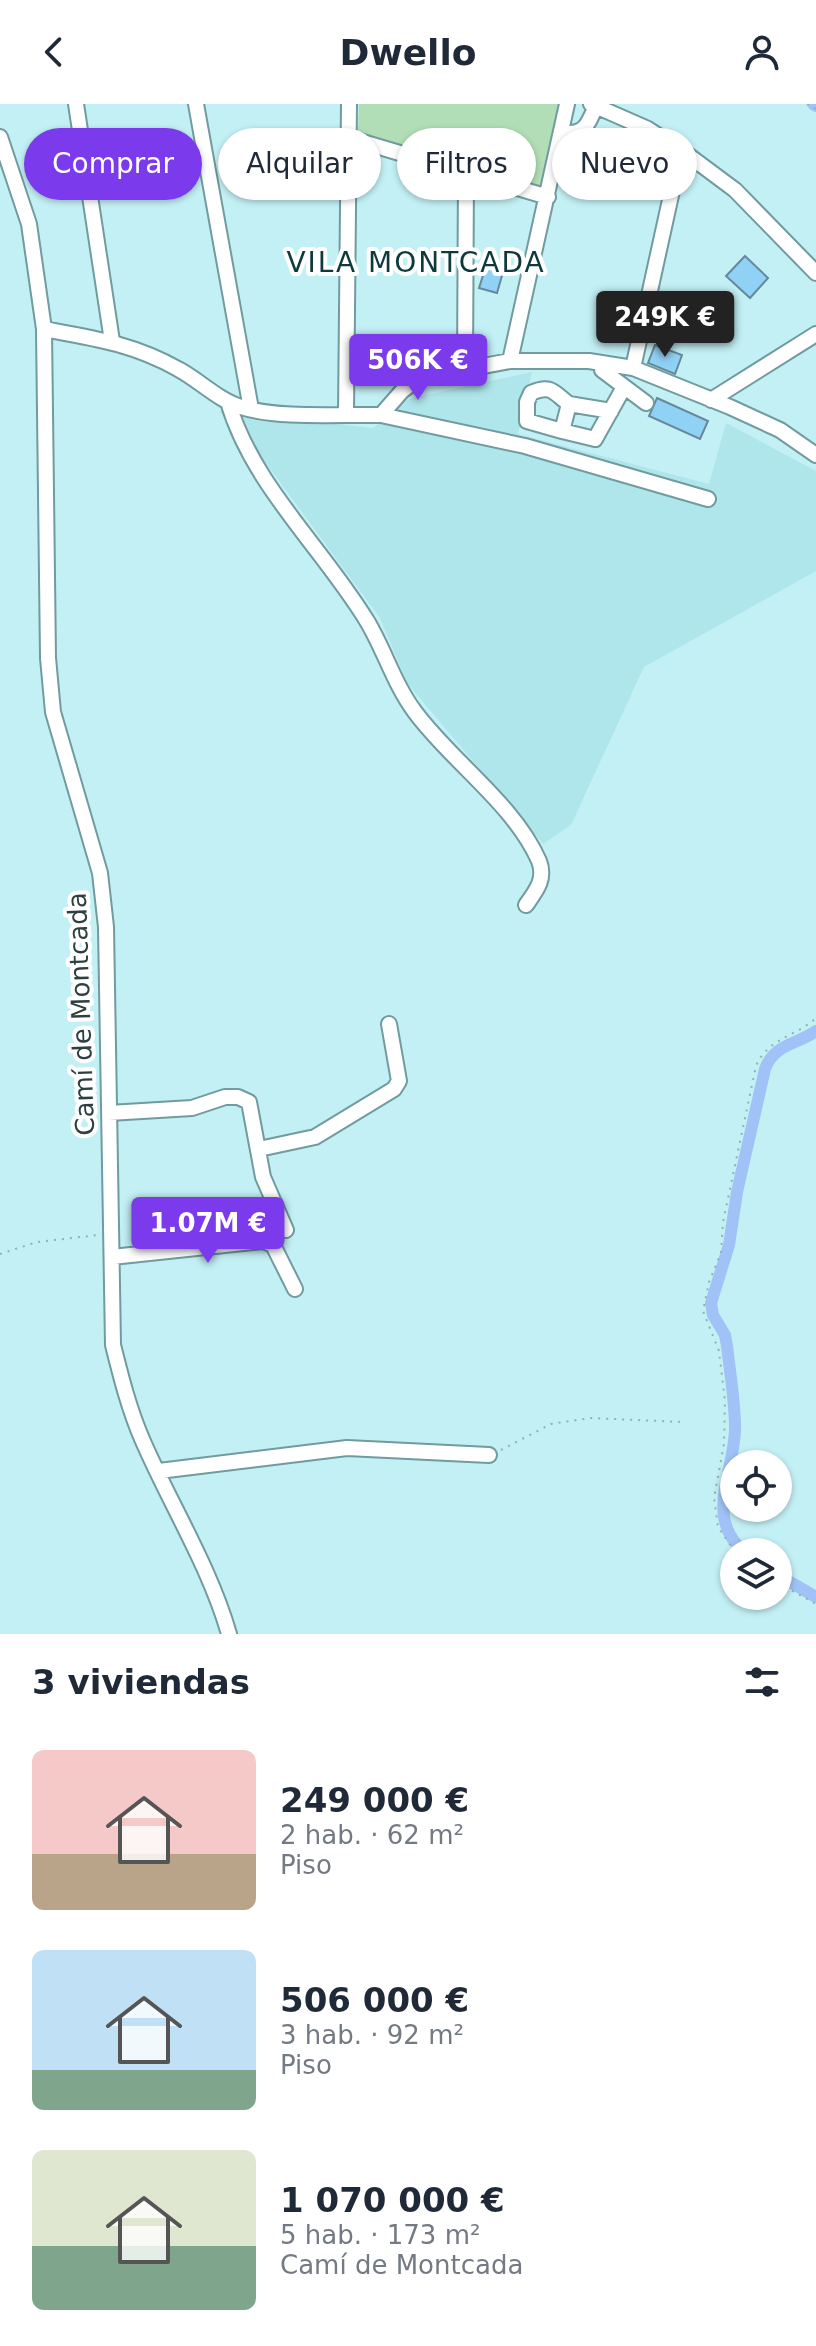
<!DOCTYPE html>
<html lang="es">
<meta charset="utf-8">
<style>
:root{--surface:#fff;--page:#f6f6f7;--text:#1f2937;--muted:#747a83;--accent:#7c3aed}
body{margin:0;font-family:"DejaVu Sans",sans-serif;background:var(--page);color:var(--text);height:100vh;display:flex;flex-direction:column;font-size:30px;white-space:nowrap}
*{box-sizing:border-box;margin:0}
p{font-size:26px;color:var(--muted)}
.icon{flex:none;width:44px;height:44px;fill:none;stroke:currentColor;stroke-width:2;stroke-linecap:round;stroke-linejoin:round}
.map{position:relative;height:1530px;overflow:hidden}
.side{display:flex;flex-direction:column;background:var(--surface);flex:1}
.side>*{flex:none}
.guide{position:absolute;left:24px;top:24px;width:768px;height:72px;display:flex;gap:16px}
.buttons{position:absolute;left:720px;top:1346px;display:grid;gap:16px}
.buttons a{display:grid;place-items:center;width:72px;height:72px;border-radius:50%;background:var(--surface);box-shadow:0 2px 6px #0004;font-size:40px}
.price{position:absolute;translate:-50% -68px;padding:0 18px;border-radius:8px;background:var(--accent);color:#fff;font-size:26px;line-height:52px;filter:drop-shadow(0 2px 4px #0008)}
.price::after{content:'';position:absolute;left:50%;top:48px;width:24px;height:18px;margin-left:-12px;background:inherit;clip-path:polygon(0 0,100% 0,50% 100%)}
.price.on{background:#222;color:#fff}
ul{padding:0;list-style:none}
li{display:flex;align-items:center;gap:24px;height:200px;padding:0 32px}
li span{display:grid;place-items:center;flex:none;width:224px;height:160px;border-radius:12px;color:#555}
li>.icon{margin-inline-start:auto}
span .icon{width:96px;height:96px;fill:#fffc;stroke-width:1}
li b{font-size:34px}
h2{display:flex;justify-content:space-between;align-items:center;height:96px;padding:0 32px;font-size:34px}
.tag{padding:0 28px;border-radius:36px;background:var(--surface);box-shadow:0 2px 6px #0004;font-size:28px;line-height:72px}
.tag.on{background:var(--accent);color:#fff}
header{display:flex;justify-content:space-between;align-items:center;height:104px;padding:0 32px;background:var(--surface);font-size:36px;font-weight:600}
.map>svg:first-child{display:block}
.built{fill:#afe6eb}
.green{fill:#b2deb7}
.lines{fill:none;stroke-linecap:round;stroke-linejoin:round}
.canal{stroke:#a1c2f6;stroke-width:12}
.building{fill:#90d2f5;stroke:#67889a;stroke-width:2}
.minor-casing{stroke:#709b9f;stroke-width:18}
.path{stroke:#8db1b4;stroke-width:2;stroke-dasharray:2 6;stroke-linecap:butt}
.minor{stroke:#fff;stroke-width:14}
.labels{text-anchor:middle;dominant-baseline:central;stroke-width:8;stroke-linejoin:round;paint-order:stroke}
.street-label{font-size:26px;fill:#2d3f41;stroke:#fff}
.neighbourhood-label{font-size:28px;letter-spacing:2px;fill:#0e393d;stroke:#fff}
</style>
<header><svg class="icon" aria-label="back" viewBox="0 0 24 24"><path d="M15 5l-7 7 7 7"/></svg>Dwello<svg class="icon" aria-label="person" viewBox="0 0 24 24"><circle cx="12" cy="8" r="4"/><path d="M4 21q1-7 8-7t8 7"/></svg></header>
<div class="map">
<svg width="816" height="1530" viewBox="0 0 816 1530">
<rect width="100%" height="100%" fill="#c3f0f5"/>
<!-- built -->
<path class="built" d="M532,268L518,330L709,380L726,319L816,367V467L644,563L571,721L543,740L407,579L380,514L262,354L219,307L373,324L408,295Z"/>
<!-- green -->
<path class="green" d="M359,0H559L540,83L358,27Z"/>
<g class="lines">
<!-- canal -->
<path class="canal" d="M813,0L816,2
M745,1448C703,1415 735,1367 735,1324C735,1297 730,1269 727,1242L725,1231L713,1211L711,1199L729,1141L737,1088L765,965C774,940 796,941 816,927
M778,1471L816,1493"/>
</g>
<!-- building -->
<path class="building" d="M745,152L768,174L750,194L726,172Z
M488,156L505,161L497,189L479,184Z
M655,241L682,251L675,270L648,259Z
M657,294L708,317L700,335L649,312Z"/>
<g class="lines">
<!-- minor casing -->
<g class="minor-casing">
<path id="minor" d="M76,0L112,237
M196,0L251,305
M591,0L648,25L688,51L735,86L816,169
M561,29C585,31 587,22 596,2
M0,33L29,120L44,225L48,554L53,608L100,769L106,823L113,1241C121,1273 129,1305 142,1335C170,1400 209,1461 229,1530
M349,34L548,93
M44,225C93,234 134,240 178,265C199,276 218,296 241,303C279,315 341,310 381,311L402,287L419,274L510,257H589L633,264L730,303L780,326L816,351
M510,257L567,0
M602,259V266L646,299
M633,264L681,46
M465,265L466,68
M711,296L816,230
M228,298C253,382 322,443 367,517C385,547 394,580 415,608C452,658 514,700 539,757C546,775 536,787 526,801
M611,307L569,300L562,327L595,335L624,283
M346,310L349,0
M381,311L525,342L708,395
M562,327L527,317V298L531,289C551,280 553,288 569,300
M109,1009L192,1004L225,993H238L249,998L263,1073L286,1126
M259,1045L315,1033L394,985L399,977L389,920
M112,1153L263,1137L273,1141L295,1185
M159,1367L347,1344L489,1351"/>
</g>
<!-- path -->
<path class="path" d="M807,0L816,5
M0,1150L37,1138L98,1131
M501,1346L551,1320L590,1314L683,1318
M735,1448L718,1423L714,1394L724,1340L725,1297L719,1247L703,1207L709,1178L721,1149L723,1118L756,962C768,934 795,933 816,914
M778,1479L816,1500"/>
<!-- minor -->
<use href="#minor" class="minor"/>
</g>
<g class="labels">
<!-- street labels -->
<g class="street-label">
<text transform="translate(81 910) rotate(-92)">Camí de Montcada</text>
</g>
<!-- neighbourhood labels -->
<g class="neighbourhood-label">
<text x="416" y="158">VILA MONTCADA</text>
</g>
</g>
</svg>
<div class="buttons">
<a><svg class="icon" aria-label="locate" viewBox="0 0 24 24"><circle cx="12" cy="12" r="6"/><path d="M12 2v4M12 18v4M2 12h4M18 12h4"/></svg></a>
<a><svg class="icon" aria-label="layers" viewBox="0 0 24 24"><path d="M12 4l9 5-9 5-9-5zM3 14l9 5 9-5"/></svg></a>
</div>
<b class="price on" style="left:665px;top:255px">249K €</b>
<b class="price" style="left:418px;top:298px">506K €</b>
<b class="price" style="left:208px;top:1161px">1.07M €</b>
<div class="guide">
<a class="tag on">Comprar</a>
<a class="tag">Alquilar</a>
<a class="tag">Filtros</a>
<a class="tag">Nuevo</a>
</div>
</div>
<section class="side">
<h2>3 viviendas<svg class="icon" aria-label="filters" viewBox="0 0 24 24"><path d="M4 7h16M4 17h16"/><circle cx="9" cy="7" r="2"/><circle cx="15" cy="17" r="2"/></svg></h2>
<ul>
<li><span style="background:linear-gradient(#f6c9c9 65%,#b9a48a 0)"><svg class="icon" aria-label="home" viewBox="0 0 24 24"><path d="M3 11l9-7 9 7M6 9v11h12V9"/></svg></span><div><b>249 000 €</b><p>2 hab. · 62 m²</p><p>Piso</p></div></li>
<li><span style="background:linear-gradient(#bfe0f5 75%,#7fa58c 0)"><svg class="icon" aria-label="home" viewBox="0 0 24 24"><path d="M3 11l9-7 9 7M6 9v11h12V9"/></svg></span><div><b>506 000 €</b><p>3 hab. · 92 m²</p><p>Piso</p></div></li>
<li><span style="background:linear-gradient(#dfe7d0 60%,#7fa58c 0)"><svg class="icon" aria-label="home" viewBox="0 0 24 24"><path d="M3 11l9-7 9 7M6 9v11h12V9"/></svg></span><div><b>1 070 000 €</b><p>5 hab. · 173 m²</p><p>Camí de Montcada</p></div></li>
</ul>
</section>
